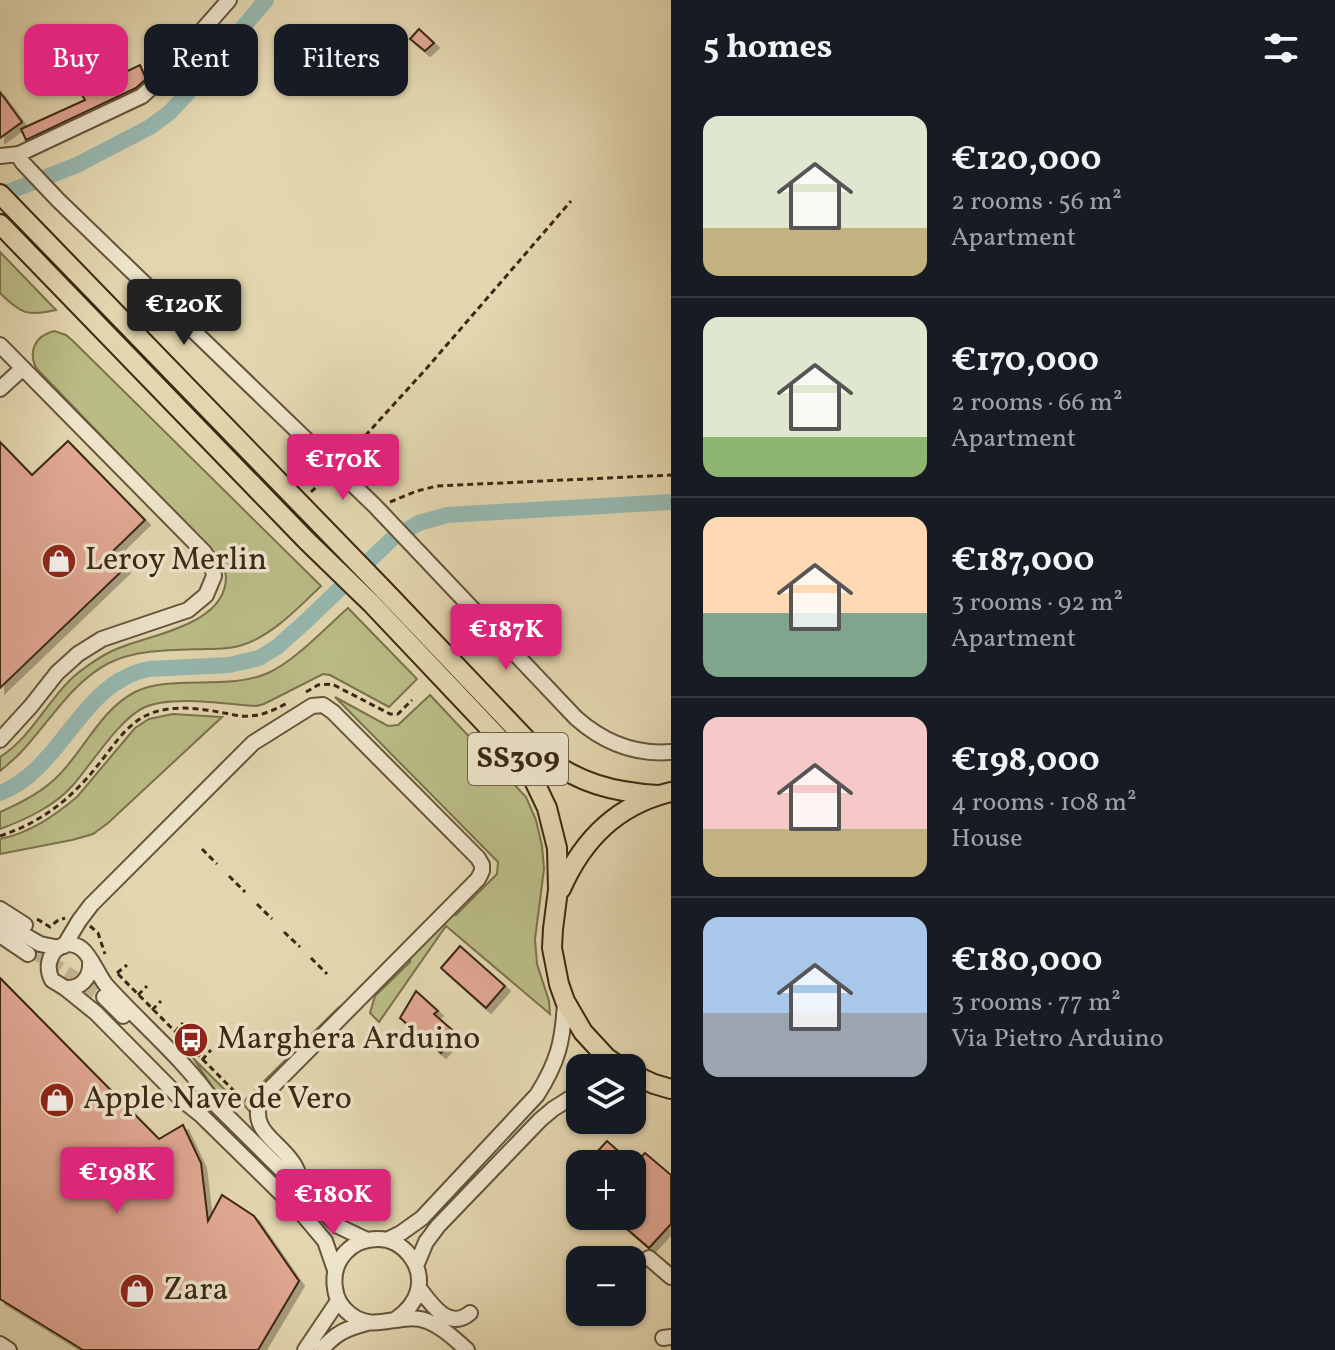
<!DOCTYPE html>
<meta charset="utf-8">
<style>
:root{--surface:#171b24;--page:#242831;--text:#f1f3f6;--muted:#9ea1a6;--line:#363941;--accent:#db2777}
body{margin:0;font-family:Vollkorn,serif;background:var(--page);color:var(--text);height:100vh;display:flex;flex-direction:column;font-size:30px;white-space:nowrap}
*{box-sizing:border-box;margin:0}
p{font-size:26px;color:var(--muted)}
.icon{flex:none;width:44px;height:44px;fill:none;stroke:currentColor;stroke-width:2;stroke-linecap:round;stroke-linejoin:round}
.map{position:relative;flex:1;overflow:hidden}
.drawer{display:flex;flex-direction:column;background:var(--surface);width:664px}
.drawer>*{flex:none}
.banner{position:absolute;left:24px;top:24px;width:526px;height:72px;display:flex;gap:16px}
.buttons{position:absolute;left:566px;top:1054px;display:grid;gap:16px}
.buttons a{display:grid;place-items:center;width:80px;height:80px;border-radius:16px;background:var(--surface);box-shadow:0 2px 6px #0004;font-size:40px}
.price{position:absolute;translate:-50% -68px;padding:0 18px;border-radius:8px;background:var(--accent);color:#fff;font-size:26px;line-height:52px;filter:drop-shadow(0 2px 4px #0008)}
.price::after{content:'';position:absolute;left:50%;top:48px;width:24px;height:18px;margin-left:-12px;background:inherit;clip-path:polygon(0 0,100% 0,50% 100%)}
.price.on{background:#222;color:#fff}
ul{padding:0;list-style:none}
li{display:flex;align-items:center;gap:24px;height:200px;padding:0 32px}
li+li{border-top:2px solid var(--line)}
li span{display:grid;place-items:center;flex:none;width:224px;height:160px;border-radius:16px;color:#555}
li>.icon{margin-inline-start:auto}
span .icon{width:96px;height:96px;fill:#fffc;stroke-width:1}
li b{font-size:34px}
h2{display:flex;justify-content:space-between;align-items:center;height:96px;padding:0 32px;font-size:34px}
.chip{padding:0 28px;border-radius:16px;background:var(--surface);box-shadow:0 2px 6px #0004;font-size:28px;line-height:72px}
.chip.on{background:var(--accent);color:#fff}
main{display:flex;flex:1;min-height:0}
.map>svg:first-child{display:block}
.green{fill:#babc86;stroke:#7b724c;stroke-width:2}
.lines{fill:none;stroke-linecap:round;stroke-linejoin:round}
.canal{stroke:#96b8b0;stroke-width:16}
.building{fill:#e1a793;stroke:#3c2813;stroke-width:2;filter:url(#shadow)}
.minor-tunnel{stroke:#c2b390;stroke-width:14;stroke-dasharray:14 7;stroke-linecap:butt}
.minor-casing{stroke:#66543a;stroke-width:18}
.major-casing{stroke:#3c2813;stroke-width:22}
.path{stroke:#3c2813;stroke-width:3;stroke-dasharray:6 4;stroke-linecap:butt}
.minor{stroke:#ede4cb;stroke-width:14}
.major{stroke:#e3d6af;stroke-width:18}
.labels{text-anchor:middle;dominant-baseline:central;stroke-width:7;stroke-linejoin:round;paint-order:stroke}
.shield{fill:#ede4cb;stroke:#71604a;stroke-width:2}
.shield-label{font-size:30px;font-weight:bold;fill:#3c2813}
.poi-label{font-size:32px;fill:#3c2813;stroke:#ede4cb;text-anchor:start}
</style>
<main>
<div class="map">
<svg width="671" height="1350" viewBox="0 0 671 1350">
<defs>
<filter id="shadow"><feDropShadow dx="5" dy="5" stdDeviation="0" flood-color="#0004"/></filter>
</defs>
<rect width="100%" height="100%" fill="#e3d6af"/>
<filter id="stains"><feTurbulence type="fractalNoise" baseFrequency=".0025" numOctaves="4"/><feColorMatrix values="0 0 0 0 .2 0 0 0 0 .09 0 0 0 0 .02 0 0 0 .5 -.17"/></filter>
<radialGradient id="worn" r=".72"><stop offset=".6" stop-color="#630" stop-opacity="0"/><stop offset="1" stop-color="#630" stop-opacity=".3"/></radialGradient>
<!-- green -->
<path class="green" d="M0,252L56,310C26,317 21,313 0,293Z
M54,331L66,335L73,341L321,586C299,607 272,636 242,645C231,649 218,649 206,649C175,650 137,649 109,663C72,682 50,721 23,750C16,758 8,764 0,771V757C30,738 45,705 70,680C79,671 98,658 110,652C142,635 226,628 226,577C226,570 219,562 216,555L36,368C28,351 35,336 54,331Z
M348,608L417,679L389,707L330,675L323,674L264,704L256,706C226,704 172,695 145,707C120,718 92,763 74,784C55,806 27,819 0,829V812C21,803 41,793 57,777C84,751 100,710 135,692C170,674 228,691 268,673C295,661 325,628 348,608Z
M430,695L526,797L536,820L542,846L544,869L535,939L537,964L549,1001L550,1014L446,926L379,1022L370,1013L375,996L410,962V956L449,915H456L497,874L498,862L335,697L388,726L398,725Z
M173,714L222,717L108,823L93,834L72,840L0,854V839C30,833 54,816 77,797L135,728L149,719Z
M339,1007L341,1010L251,1113L242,1103Z
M193,1058L232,1097L226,1102L216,1092Z"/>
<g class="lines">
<!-- canal -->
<path class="canal" d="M0,195L77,165L150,127L169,113L186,95L266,0
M0,793C63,769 80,682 149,669L229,665L259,658L277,647L305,622L394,537L419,523L447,515L671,502"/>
</g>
<!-- building -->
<path class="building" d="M419,29L434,43L425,51L410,39Z
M140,65L146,79L136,88L26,140L21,129L85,100L81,93Z
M0,92L22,122L0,138Z
M68,441L145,520L111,553L125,568L0,688V442L32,475Z
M460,946L505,986L486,1008L441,968Z
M0,978L159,1139L183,1125L201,1163L208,1221L222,1195L254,1216L299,1281L258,1350H83L0,1299Z
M416,991L438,1011L434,1014L457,1034L441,1053L400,1018Z
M607,1141L633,1164H586Z
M645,1153L671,1175V1224L649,1248L612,1216H632V1168Z"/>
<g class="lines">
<!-- minor-tunnel -->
<path class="minor-tunnel" d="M31,950L104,997"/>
<!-- minor casing -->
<g class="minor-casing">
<path id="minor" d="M17,154L23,163L58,200L375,506L576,718C603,742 634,755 671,752
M0,156L19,154L142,96L154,85L229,0
M0,345L204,552L212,564L214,576L206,595L188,610L102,639L78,654L57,673L31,706L0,740
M0,389L23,368
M0,909L25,925
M0,921L40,944L59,948
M0,935L28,954
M64,946L79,921L91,905L253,743L312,706L323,705L333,712L478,858L482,865V871L478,879L260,1099C250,1132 277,1139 293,1163C299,1171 301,1183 305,1193
M65,988C81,989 91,978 90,962
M104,997L123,1016
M387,1240L401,1233L422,1218L537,1095C558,1062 563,1041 565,1002
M649,1258L671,1277
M416,1266L426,1242L438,1226L540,1120L553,1109L580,1092
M335,1270L325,1241L304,1216L201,1115L181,1099L96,1013L65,988L52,980C40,957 63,934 82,949C91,956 98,975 106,985C142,1025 185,1060 215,1104L338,1226L367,1240
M419,1288C431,1304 449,1331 470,1313
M396,1319C406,1312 415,1303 418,1290C424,1265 403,1239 378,1239C365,1239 353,1244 345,1253C336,1263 333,1275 335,1288C336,1298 341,1307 350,1314C374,1334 400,1311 427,1321C442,1327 455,1339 467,1350
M663,1338L671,1337
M0,1344L9,1350
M305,1350L338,1301
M321,1350C336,1333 345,1329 367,1323"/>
</g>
<!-- major casing -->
<g class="major-casing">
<path id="major" d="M0,194L383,589L542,756C580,783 611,792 658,795
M0,224L307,541L371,603L529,770L547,808L557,848L558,890L553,929L552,948L559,984L565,1001L583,1032L607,1058L622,1068
M561,889C583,839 617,805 671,792
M632,1074L654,1084L671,1089"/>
</g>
<!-- path -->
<path class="path" d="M345,458L426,369L571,201
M311,492L326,478
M390,502L417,491L437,486L671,475
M471,644L479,638H482
M306,692L318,685L332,684L390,714H398L412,700
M0,836C42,822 71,799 98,765C112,748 125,726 145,716C169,704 199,708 224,713C232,714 240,717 248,716C263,716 276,709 289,702
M202,849L217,864
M229,876L245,892
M257,904L272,919
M37,919L50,927L57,921L65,918
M90,926L98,933L105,954
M284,932L300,947
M311,958L327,974
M117,973L127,965
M118,974L242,1099L236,1104
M138,995L147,986
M152,1010L161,1001
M175,1032L183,1023
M202,1060L211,1050"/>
<!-- minor -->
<use href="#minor" class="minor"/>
<!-- major -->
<use href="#major" class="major"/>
</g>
<!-- icons -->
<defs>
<g id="shop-disc" transform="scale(1.8)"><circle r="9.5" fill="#8f2418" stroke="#ede4cb"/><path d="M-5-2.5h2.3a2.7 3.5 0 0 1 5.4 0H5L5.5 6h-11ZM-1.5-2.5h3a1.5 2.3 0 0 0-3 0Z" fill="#fff"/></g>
<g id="bus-disc" transform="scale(1.8)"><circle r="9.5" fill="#8f2418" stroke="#ede4cb"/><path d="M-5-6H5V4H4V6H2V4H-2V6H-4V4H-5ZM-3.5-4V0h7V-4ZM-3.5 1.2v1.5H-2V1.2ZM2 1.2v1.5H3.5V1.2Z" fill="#fff"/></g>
</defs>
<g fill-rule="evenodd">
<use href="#shop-disc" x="59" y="561"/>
<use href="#bus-disc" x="191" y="1040"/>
<use href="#shop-disc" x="57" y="1100"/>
<use href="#shop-disc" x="137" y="1291"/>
</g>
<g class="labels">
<!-- shield labels -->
<rect class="shield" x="468" y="733" width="100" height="52" rx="6"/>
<g class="shield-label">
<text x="518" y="759">SS309</text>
</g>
<!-- poi labels -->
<g class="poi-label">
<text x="85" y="561">Leroy Merlin</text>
<text x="217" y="1040">Marghera Arduino</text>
<text x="83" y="1100">Apple Nave de Vero</text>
<text x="163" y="1291">Zara</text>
</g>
</g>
<rect width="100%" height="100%" filter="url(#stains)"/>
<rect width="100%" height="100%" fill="url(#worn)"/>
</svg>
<div class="buttons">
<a><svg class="icon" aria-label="layers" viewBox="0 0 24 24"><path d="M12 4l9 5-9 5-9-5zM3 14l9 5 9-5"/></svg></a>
<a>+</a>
<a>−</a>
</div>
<b class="price on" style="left:184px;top:347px">€120K</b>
<b class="price" style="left:343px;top:502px">€170K</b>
<b class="price" style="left:506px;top:672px">€187K</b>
<b class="price" style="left:117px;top:1215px">€198K</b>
<b class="price" style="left:333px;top:1237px">€180K</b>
<div class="banner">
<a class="chip on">Buy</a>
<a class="chip">Rent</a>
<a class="chip">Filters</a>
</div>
</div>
<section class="drawer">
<h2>5 homes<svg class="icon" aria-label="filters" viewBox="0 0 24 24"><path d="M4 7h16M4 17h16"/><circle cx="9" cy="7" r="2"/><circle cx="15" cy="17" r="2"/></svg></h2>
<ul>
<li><span style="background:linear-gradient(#dfe7d0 70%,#c2b280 0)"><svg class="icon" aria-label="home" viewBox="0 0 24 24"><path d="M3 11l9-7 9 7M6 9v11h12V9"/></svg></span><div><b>€120,000</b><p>2 rooms · 56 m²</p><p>Apartment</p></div></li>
<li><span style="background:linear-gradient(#dfe7d0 75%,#8fb573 0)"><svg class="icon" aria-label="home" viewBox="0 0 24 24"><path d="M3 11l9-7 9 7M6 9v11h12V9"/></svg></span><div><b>€170,000</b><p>2 rooms · 66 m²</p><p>Apartment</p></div></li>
<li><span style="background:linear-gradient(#ffd9b3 60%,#7fa58c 0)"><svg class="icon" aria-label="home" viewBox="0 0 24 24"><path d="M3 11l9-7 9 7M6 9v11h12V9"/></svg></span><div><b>€187,000</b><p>3 rooms · 92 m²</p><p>Apartment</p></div></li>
<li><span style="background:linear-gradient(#f6c9c9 70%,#c2b280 0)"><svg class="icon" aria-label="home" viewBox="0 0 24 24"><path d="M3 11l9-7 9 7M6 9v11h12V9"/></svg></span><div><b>€198,000</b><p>4 rooms · 108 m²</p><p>House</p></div></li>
<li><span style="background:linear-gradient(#a9c7e8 60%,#9aa5b1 0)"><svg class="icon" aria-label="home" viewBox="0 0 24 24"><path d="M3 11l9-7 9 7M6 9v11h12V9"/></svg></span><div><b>€180,000</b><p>3 rooms · 77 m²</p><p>Via Pietro Arduino</p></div></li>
</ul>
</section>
</main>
